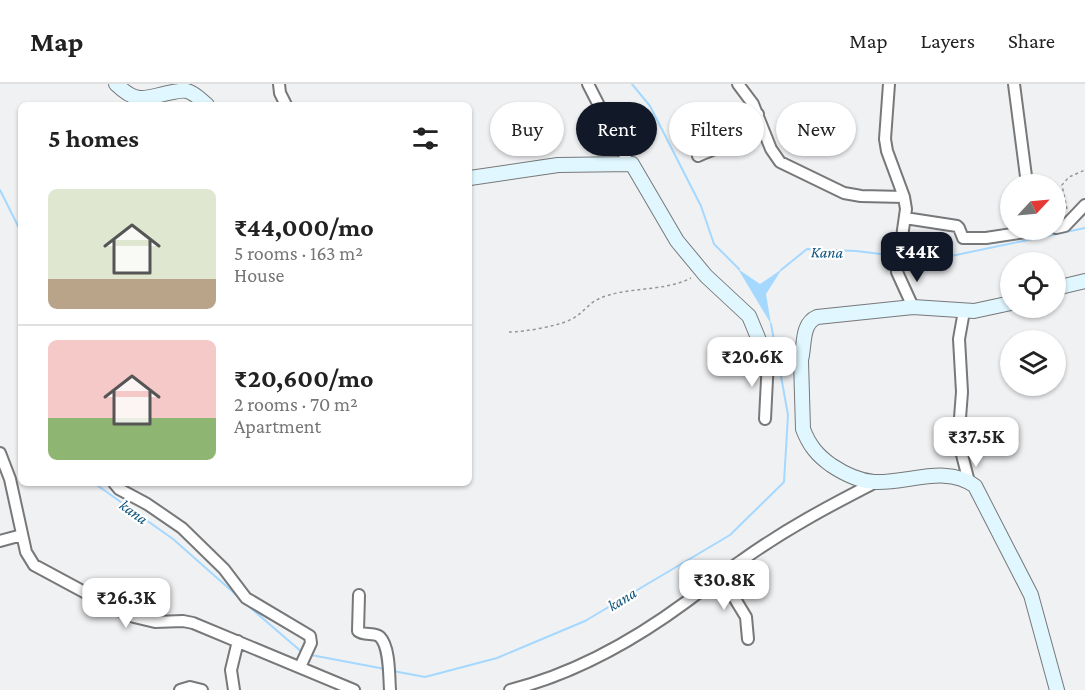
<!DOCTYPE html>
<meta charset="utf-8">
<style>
:root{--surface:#fff;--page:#f2f2f2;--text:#222;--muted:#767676;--line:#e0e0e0;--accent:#111827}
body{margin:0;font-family:"Crimson Pro",serif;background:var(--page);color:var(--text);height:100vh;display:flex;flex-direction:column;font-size:22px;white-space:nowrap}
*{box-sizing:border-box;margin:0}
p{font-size:20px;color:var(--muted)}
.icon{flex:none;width:33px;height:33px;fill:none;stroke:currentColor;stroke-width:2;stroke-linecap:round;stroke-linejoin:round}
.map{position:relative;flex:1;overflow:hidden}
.side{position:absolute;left:18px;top:18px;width:454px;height:384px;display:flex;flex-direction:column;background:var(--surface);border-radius:9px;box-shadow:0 2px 4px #0004}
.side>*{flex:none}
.hud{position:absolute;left:490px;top:18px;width:504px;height:54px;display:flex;gap:12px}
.needle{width:39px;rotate:64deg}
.buttons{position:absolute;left:1000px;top:90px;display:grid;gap:12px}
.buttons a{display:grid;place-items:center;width:66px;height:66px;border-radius:50%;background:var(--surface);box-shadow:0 2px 4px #0004;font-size:30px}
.price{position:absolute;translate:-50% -51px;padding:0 14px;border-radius:12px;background:#fff;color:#222;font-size:20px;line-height:39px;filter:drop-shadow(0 2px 3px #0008)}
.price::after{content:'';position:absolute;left:50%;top:36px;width:18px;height:14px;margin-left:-9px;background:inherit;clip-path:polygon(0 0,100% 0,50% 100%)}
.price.active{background:var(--accent);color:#fff}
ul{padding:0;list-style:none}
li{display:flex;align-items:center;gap:18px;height:150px;padding:0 30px}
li+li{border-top:2px solid var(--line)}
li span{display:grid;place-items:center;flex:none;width:168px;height:120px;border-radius:9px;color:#555}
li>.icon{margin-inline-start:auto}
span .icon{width:72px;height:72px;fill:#fffc;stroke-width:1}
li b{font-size:26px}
h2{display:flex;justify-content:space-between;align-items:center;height:72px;padding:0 30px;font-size:26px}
.tag{padding:0 21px;border-radius:27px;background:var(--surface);box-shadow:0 2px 4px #0004;font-size:21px;line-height:54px}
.tag.active{background:var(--accent);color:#fff}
header{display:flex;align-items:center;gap:36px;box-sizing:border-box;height:84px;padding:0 30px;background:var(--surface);border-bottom:2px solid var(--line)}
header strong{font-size:28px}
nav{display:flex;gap:33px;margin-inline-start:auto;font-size:21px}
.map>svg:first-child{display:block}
.water{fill:#a5d8ff}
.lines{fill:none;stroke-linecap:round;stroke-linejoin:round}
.stream{stroke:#a5d8ff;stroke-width:2}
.street-casing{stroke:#777879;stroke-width:14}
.secondary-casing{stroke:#777879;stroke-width:16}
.path{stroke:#959697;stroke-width:1.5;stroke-dasharray:3 3;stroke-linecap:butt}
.street{stroke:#fff;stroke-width:10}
.secondary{stroke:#e0f7ff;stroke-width:14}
.labels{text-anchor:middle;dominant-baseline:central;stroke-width:4.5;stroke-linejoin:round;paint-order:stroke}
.water-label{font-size:16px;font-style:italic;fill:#0d537c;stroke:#fff}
</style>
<header>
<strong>Map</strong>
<nav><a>Map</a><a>Layers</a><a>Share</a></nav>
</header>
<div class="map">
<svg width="1085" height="606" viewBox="0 0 1085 606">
<rect width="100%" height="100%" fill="#f0f1f3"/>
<!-- water -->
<path class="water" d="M738,185L760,200L782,185L766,210L771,240Z"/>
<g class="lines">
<!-- stream -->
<path class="stream" d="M632,0L650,22L701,122L714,160L739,185
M0,106L21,148
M902,172L932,176L1085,144
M781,186L807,165L856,167L897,172
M771,240L777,273
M94,399L173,455L242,516
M246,520L303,569
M311,571L385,585
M393,587L425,593L497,574L585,537L730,451L784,398L788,331L779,281"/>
<!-- street casing -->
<g class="street-casing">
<path id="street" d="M279,0L280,9L286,21
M588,0L628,78
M738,0L753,20L771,65L780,78L844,109L861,112L904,113L906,125L897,188L913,223
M889,0L885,55L887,67L904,113
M1014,0L1027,100
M698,72C708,67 725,63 733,54C745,42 735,34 758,30
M905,134L957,142L959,144L963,154H986L1039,146
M1056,144L1065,142L1085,121
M964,227L959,255L962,308L959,347L960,363L969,398
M765,335L768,275
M0,369L10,395L26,468L34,481L112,523L134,533L155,538L183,537L193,539L354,606
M114,399L119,405L147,420L182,444L224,485L246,514L310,552L311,559L300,583
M0,457L22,451
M721,492L746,533L748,555
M359,511L358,547C364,552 375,548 380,553C390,563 389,593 390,606
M180,606L190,603L202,606
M234,606L231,586L238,557
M510,606C574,590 633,557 686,518C704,505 722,490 741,477C784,446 829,422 876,398"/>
</g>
<!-- secondary casing -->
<g class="secondary-casing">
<path id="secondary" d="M116,0C139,22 145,13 173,8C178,7 183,6 187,7C195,9 201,16 207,21
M470,94L558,81L632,80L677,157L706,192L749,232L764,268L772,278L801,276C805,261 801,240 817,233L913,223L974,227L1011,219
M1056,204L1085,197
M801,277L803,345C809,361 817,371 831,381C843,389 860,397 874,398C907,400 946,380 975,402L1031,511L1057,606"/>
</g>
<!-- path -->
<path class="path" d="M1067,125L1062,101L1069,93L1085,86
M509,248C524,248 559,242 572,235C585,228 589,217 606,212C633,203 666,207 691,194"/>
<!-- street -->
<use href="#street" class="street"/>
<!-- secondary -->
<use href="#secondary" class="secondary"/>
</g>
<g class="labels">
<!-- water labels -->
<g class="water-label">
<text transform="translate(827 168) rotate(1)">Kana</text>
<text transform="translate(134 428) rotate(36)">kana</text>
<text transform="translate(622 515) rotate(-31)">kana</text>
</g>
</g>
</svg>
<div class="buttons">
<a><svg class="needle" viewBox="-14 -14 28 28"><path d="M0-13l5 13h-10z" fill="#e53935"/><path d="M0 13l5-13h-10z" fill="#767676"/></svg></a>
<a><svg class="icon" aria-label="locate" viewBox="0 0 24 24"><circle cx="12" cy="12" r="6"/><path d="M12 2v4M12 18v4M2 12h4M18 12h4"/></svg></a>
<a><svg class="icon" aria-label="layers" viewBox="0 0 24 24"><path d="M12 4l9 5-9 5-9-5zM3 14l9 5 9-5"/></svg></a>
</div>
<b class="price active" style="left:917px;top:199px">₹44K</b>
<b class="price" style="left:752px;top:304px">₹20.6K</b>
<b class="price" style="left:976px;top:384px">₹37.5K</b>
<b class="price" style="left:724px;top:527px">₹30.8K</b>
<b class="price" style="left:126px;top:545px">₹26.3K</b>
<div class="hud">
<a class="tag">Buy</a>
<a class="tag active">Rent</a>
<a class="tag">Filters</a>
<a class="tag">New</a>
</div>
<section class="side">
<h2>5 homes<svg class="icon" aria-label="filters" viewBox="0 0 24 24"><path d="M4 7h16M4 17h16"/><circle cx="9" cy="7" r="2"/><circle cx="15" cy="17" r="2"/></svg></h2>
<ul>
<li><span style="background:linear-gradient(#dfe7d0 75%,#b9a48a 0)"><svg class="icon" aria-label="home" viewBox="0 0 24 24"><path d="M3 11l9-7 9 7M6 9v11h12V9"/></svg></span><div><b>₹44,000/mo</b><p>5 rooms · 163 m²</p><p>House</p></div></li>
<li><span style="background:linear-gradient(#f6c9c9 65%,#8fb573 0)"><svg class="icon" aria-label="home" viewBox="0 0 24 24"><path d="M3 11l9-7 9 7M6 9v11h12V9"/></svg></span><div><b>₹20,600/mo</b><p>2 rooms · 70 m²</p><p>Apartment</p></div></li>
</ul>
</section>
</div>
